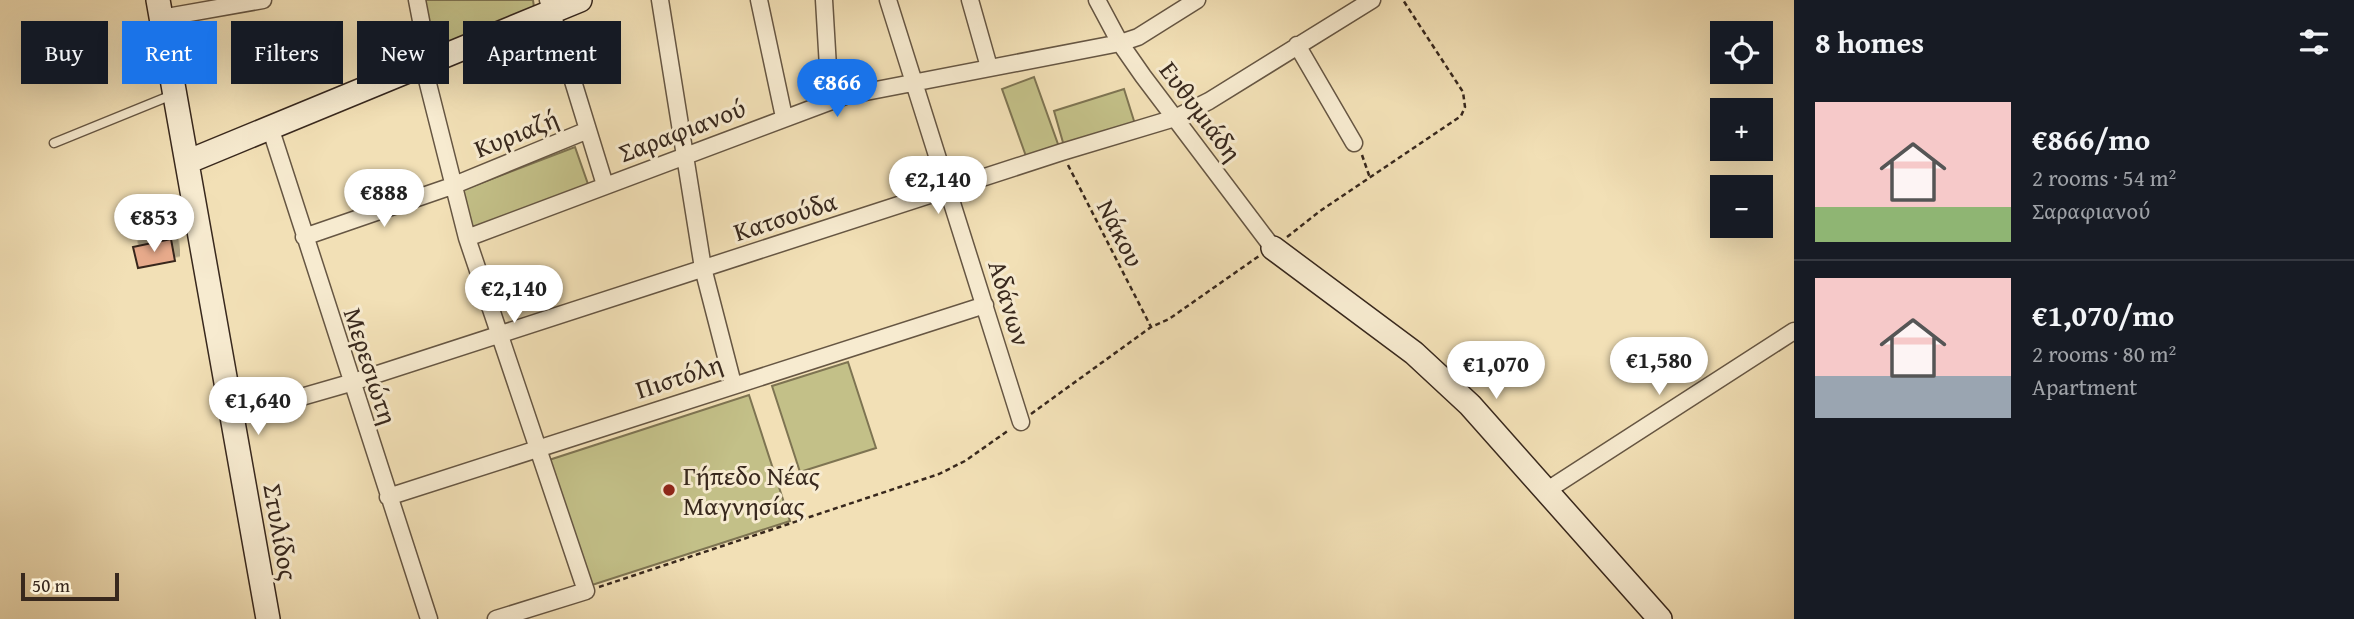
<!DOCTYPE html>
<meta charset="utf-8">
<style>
:root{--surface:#171b24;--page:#20242c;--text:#f1f3f6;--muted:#9ea1a6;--line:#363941;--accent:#1a73e8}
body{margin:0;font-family:"Gentium Book Plus",serif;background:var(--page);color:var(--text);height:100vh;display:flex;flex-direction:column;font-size:26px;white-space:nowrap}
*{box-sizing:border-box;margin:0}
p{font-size:23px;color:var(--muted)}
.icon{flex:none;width:38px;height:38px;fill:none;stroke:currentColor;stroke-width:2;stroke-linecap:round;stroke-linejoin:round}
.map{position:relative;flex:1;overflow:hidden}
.sheet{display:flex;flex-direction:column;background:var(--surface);width:560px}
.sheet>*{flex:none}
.banner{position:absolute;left:21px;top:21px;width:665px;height:63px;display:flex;gap:14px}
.buttons{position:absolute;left:1710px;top:21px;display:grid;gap:14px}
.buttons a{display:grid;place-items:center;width:63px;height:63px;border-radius:0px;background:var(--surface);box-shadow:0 7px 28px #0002;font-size:35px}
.scale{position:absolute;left:21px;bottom:18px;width:98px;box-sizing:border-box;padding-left:7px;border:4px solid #38281d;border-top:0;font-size:19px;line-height:24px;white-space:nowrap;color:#38281d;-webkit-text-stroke:5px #f7ebd0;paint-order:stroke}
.price{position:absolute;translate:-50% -60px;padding:0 16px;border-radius:24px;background:#fff;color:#222;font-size:23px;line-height:46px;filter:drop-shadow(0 2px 4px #0008)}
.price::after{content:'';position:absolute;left:50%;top:42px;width:21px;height:16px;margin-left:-10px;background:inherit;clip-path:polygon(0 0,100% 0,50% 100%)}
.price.active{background:var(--accent);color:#fff}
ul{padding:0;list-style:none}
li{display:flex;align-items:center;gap:21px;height:175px;padding:0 21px}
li+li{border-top:2px solid var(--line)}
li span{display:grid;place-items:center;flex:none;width:196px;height:140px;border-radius:0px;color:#555}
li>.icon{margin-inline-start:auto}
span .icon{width:84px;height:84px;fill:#fffc;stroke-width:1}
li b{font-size:30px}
h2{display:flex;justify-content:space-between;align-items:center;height:84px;padding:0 21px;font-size:30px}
.chip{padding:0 24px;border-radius:0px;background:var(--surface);box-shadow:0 7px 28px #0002;font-size:24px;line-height:63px}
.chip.active{background:var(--accent);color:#fff}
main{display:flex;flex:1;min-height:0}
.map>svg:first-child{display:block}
.green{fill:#c3c088;stroke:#7e7452;stroke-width:2}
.building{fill:#e7aa8b;stroke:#38281d;stroke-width:2;filter:url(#shadow)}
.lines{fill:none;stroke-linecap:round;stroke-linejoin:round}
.lane-casing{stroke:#665643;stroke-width:11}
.street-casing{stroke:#665643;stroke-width:19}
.secondary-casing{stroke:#38281d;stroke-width:26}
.path{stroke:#38281d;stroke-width:2.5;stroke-dasharray:5 3.5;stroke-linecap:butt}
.lane{stroke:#f7ebd0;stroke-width:8}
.street{stroke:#f7ebd0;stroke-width:16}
.secondary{stroke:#f7ebd0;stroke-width:23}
.poi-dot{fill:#8f2418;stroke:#f7ebd0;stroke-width:2.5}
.labels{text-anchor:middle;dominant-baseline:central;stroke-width:6;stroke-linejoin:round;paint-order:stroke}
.street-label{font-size:26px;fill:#38281d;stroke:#f7ebd0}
.poi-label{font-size:26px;fill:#38281d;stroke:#f7ebd0;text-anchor:start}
</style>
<main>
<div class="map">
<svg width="1794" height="619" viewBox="0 0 1794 619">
<defs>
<filter id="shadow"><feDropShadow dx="5.5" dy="-5.5" stdDeviation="0" flood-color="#0004"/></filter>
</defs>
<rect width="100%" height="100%" fill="#f2e0b6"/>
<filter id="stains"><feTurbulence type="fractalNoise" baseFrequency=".00286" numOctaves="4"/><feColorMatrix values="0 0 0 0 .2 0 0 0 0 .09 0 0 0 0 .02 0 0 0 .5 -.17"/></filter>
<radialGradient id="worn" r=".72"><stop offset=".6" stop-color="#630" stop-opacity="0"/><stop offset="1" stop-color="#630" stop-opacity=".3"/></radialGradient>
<!-- green -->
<path class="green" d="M422,0H533L535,14L432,55Z
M1034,77L1059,147L1027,159L1002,89Z
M1124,89L1135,124L1064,146L1054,111Z
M575,147L589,187L472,231L460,191Z
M848,362L876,448L800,472L772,386Z
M749,395L790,521L589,586L549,460Z"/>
<!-- building -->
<path class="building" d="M171,239L175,261L138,268L133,247Z"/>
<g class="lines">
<!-- lane casing -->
<g class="lane-casing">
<path id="lane" d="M54,143L172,95"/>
</g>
<!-- street casing -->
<g class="street-casing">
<path id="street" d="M417,0L429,62
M548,0L605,185
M660,0L703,268L733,384
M759,0L784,117
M824,0L830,101
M888,0L1021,422
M970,0L989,67
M1097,0L1120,43L1143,76L1273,248
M161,18L263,0
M1297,45L1354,143
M423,64L467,238L586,591L496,619
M270,127L429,619
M304,237L452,186L588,130
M467,238L845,96L1120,43L1138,37L1197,0
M232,417L350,383L1062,152L1175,118L1209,101L1372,0
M1546,491L1794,331
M388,497L985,305"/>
</g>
<!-- secondary casing -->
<g class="secondary-casing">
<path id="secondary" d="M158,0L268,619
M187,162L580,0
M1273,248L1414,353L1470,405L1660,619"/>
</g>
<!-- path -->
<path class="path" d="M1362,155L1370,178
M1068,165L1151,327
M1287,237L1320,211L1461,116L1465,107L1463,92L1403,0
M1031,414L1151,327L1169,319L1259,256
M599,587L939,474L965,461L1009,430"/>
<!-- lane -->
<use href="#lane" class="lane"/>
<!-- street -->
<use href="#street" class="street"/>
<!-- secondary -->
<use href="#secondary" class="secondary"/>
</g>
<!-- markers -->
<circle class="poi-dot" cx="669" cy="490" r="7"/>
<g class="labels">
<!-- street labels -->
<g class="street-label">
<text transform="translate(1201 111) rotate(53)">Ευθυμιάδη</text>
<text transform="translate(682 130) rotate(-21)">Σαραφιανού</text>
<text transform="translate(516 133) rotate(-22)">Κυριαζή</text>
<text transform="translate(785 216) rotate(-18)">Κατσούδα</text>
<text transform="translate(1121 233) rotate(63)">Νάκου</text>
<text transform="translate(1010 303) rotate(73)">Αδάνων</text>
<text transform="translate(371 366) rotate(72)">Μερεσιώτη</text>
<text transform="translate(679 376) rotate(-18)">Πιστόλη</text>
<text transform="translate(281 532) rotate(80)">Στυλίδος</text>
</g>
<!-- poi labels -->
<g class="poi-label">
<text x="683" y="475">Γήπεδο Νέας<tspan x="683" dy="30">Μαγνησίας</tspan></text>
</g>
</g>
<rect width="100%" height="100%" filter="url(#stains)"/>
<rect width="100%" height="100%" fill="url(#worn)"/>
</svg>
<div class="buttons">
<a><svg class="icon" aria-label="locate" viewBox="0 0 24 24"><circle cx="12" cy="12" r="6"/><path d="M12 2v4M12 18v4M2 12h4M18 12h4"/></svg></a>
<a>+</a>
<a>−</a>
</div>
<div class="scale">50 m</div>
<b class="price active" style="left:837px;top:119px">€866</b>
<b class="price" style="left:938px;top:216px">€2,140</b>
<b class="price" style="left:384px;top:229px">€888</b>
<b class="price" style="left:154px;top:254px">€853</b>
<b class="price" style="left:514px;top:325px">€2,140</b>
<b class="price" style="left:1659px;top:397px">€1,580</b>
<b class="price" style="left:1496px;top:401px">€1,070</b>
<b class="price" style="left:258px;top:437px">€1,640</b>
<div class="banner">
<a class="chip">Buy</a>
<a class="chip active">Rent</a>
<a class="chip">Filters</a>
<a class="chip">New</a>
<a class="chip">Apartment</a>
</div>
</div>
<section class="sheet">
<h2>8 homes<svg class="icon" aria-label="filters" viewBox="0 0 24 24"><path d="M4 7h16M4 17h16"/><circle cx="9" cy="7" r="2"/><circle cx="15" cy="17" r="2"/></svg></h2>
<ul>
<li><span style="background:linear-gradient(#f6c9c9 75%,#8fb573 0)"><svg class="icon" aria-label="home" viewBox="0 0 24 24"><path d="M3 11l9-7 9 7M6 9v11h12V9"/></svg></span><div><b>€866/mo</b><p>2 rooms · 54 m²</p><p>Σαραφιανού</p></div></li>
<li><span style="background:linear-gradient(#f6c9c9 70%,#9aa5b1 0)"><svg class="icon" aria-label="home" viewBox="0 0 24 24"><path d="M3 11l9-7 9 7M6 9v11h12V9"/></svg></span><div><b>€1,070/mo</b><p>2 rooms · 80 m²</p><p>Apartment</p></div></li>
</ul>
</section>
</main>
